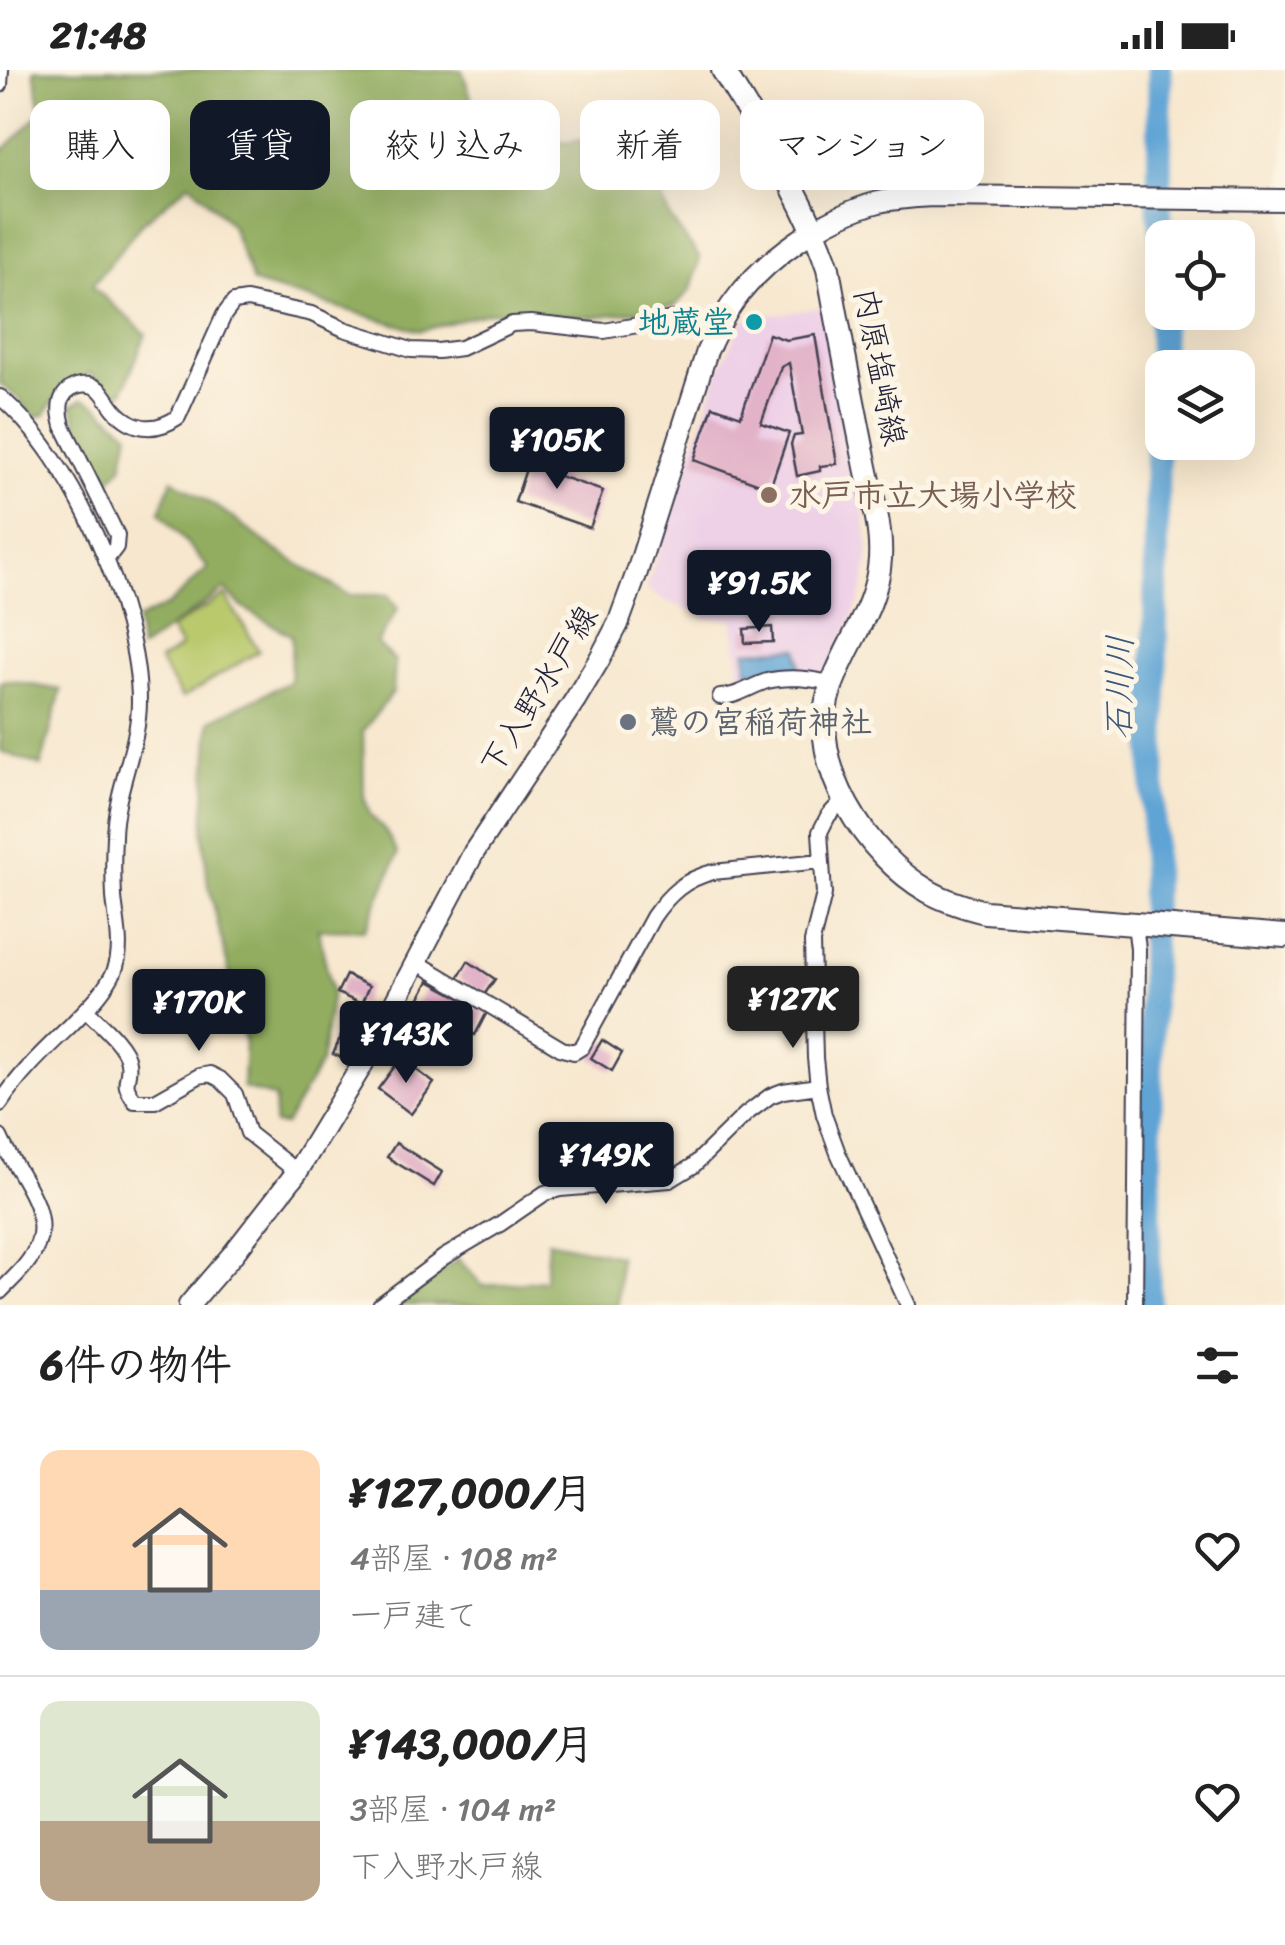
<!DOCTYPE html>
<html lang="ja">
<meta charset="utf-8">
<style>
:root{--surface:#fff;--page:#f2f2f2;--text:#222;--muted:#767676;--line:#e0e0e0;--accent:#111827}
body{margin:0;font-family:Sriracha,"Klee One",sans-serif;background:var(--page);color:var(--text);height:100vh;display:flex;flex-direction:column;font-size:38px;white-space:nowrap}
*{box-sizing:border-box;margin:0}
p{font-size:32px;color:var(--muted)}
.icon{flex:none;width:55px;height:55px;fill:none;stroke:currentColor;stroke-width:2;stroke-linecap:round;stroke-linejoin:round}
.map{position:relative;height:1235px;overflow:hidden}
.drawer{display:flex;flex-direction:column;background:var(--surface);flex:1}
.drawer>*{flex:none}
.banner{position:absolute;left:30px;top:30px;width:1225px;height:90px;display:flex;gap:20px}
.tools{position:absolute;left:1145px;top:150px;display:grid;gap:20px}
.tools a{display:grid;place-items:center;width:110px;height:110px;border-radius:20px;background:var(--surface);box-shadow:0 10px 40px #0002;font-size:50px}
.price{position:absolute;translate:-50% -85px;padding:0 22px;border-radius:10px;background:var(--accent);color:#fff;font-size:32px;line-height:65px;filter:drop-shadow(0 2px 5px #0008)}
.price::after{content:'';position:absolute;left:50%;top:60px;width:30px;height:22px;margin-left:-15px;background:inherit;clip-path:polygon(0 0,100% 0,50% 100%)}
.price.current{background:#222;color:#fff}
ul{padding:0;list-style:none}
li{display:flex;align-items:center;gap:30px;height:250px;padding:0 40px}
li+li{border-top:2px solid var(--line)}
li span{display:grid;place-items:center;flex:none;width:280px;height:200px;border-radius:20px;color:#555}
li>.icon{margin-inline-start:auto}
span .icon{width:120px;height:120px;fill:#fffc;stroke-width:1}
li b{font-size:42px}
h2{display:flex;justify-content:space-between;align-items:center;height:120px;padding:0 40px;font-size:42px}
.chip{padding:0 35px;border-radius:20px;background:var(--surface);box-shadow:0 10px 40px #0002;font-size:35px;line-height:90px}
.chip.current{background:var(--accent);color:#fff}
.status{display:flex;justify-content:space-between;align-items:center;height:70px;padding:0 50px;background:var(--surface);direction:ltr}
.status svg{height:28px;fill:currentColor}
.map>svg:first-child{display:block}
.built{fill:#eed0e7}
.green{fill:#b9c96c;stroke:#6e7654;stroke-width:2.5}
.forest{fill:#92ad60;stroke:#5a684e;stroke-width:2.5}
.water{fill:#5fa4d5;stroke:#406388;stroke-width:2.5}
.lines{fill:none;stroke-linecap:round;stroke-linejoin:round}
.river{stroke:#5fa4d5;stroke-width:25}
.building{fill:#e2b3c8}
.street-casing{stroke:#424051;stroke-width:18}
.secondary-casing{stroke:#424051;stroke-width:24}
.primary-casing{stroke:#424051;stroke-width:26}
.street{stroke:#fff;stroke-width:14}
.secondary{stroke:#fff;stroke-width:20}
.primary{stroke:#fff;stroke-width:22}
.culture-dot{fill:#0f9aa8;stroke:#fcf5e5;stroke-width:4}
.education-dot{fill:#8d6e63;stroke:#fcf5e5;stroke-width:4}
.worship-dot{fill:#6b7280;stroke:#fcf5e5;stroke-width:4}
.labels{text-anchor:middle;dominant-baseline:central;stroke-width:10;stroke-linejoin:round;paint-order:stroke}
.culture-label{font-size:32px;font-weight:bold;fill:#0d838f;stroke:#fcf5e5;text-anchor:end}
.street-label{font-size:32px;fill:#22223b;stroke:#fcf5e5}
.education-label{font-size:32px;font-weight:bold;fill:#785e54;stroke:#fcf5e5;text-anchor:start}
.worship-label{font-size:32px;font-weight:bold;fill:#5b616d;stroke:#fcf5e5;text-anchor:start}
.water-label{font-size:35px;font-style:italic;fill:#3a5679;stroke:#fcf5e5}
</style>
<div class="status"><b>21:48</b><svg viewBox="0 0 49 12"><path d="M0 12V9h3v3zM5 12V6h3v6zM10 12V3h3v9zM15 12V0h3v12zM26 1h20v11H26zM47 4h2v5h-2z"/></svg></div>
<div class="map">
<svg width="1285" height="1235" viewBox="0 0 1285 1235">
<rect width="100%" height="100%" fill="#fcf5e5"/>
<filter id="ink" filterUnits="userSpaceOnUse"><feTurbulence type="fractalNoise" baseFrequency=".01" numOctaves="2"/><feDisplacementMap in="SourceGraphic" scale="20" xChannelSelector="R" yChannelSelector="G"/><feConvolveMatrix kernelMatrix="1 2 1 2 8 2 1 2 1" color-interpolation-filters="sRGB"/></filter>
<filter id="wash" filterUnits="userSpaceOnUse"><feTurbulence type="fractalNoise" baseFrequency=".0048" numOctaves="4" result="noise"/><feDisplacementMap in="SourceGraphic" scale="40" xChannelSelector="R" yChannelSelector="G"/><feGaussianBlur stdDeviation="2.25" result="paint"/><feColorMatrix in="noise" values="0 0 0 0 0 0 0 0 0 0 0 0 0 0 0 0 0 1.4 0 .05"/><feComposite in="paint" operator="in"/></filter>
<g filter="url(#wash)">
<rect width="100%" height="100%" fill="#f7e7ce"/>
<!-- built -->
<path class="built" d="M825,237L863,437L869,481L865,509L859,533L825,605L740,606L733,549H710L662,529L646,518L719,301L744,249Z"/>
<!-- green -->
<path class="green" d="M225,525L259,581L182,628L159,591L181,577L170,559Z"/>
<!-- forest -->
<path class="forest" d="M34,0H462L473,34L492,59L542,48L562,73L615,66L648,92L670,148L700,188L691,219L675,236L594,247L489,242L420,261L253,213L231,155L190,113L142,153L92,216L146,264L123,322H112L90,303C68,314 57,325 44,345L33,347L18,328L0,314V83L41,43Z
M83,329L95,334L129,363L122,397L103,417L82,371L72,335Z
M172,409L226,443L273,478L348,525H388L398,539L377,573L395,591L393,622L363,661L364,726L370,745L385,760L398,784L365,860L318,859L332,922L321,992L285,1055L274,1054L275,1028L243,1018L245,970L207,807L203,762L210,650L290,612L292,566L242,537L225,519L140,579L137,550L168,535L208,498L160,442Z
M9,611L61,620L41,696L0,681V612Z
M548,1171L619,1186L618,1235H397L458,1189L483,1216L545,1210Z"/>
<!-- water -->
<path class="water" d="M798,578L800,599L747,602L746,581Z"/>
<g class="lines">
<!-- river -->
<path class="river" d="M1148,1235L1158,313L1161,275L1162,170L1159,137L1160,0"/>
</g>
<g id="blocks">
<!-- building -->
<path class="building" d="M769,264L786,270L815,265L837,394L820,396V401L797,406L791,374L794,366L802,365L789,293L781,297L761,353L789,363L770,418L694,390L713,336L741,346Z
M532,381L564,392L559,406L603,421L590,458L515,432Z
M772,557L773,572L745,573L744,559Z
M468,891L495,909L484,925L458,908Z
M346,905L369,916L361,934L337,923Z
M429,911L487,942L475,965L417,933Z
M345,957L361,963L349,991L333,984Z
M602,970L622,983L612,1001L591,988Z
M401,988L434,1013L411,1044L378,1019Z
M396,1073L442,1102L434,1116L387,1087Z"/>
</g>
</g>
<g filter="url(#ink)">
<use href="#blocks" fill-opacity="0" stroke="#424051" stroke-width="2.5"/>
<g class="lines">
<!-- street casing -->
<g class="street-casing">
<path id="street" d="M0,15L1,0
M0,327C72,387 139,538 139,632C139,677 115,720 114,766C113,786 113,807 114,827C116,852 124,878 114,902C104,923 87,938 71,955C46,979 19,1004 0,1034
M106,490L116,477L117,465L63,356C61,348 59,341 61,332C65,316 86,309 100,320C105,325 109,333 114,339C132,360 155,363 178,347L224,245L234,232L247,230L312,244L344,259L411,280L438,281L461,278L512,254L531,253L604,261L672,249L716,263
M720,627C737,627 751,616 767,611C786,606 813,608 832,614
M844,729L828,746L820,762L824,824L812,872L815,988L818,1016L824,1045L838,1083L908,1235
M1135,854L1138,879L1135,1235
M415,891L562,979L574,982L582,977L653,847C669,824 685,809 713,802L821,791
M86,940C98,952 126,975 128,992C131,1014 119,1008 135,1031H155L199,1006L210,1004L220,1009L235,1024L248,1063L297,1102
M0,1067C14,1101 54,1139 36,1178C29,1195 12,1209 0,1222
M380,1235L444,1187L500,1154L545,1123L560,1119L670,1110L693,1096L746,1044L770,1026L783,1021L818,1016"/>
</g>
<!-- secondary casing -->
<g class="secondary-casing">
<path id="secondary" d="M189,1235L233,1184L297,1102L361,997L474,782L575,630L599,590L618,554L637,502L707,281C715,265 722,248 733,233C765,188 826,146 879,132C897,128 915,127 933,126L1285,130"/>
</g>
<!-- primary casing -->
<g class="primary-casing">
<path id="primary" d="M723,0C761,64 804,126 828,198C839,262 852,327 865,392C871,423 882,457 880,489C877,539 843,577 829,623C807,695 867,786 928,821C945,831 965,837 985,842L1285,866"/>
</g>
<!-- street -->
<use href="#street" class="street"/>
<!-- secondary -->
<use href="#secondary" class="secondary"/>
<!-- primary -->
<use href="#primary" class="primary"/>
</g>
</g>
<!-- markers -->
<circle class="culture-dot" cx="754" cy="252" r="10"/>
<circle class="education-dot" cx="769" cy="425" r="10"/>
<circle class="worship-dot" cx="628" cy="652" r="10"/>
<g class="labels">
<!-- culture labels -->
<g class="culture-label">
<text x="734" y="252">地蔵堂</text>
</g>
<!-- street labels -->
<g class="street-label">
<text transform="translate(880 297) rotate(79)">内原塩崎線</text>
<text transform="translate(539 620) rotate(-58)">下入野水戸線</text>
</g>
<!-- education labels -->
<g class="education-label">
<text x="789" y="425">水戸市立大場小学校</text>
</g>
<!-- worship labels -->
<g class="worship-label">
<text x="648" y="652">鷲の宮稲荷神社</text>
</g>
<!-- water labels -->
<g class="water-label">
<text transform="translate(1119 617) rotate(-89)">石川川</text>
</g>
</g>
</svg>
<div class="tools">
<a><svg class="icon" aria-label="locate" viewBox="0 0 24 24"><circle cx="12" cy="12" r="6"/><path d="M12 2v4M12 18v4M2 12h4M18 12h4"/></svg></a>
<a><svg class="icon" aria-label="layers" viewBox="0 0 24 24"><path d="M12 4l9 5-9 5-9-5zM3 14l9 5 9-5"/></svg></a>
</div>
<b class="price" style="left:557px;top:422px">¥105K</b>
<b class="price" style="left:759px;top:565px">¥91.5K</b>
<b class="price current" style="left:793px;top:981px">¥127K</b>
<b class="price" style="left:199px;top:984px">¥170K</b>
<b class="price" style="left:406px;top:1016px">¥143K</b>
<b class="price" style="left:606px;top:1137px">¥149K</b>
<div class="banner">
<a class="chip">購入</a>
<a class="chip current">賃貸</a>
<a class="chip">絞り込み</a>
<a class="chip">新着</a>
<a class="chip">マンション</a>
</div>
</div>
<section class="drawer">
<h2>6件の物件<svg class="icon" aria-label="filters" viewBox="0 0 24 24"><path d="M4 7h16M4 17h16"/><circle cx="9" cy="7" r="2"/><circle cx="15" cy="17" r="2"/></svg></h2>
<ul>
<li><span style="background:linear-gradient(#ffd9b3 70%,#9aa5b1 0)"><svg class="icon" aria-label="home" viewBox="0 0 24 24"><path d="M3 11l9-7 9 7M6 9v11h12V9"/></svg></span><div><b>¥127,000/月</b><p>4部屋 · 108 m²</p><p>一戸建て</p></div><svg class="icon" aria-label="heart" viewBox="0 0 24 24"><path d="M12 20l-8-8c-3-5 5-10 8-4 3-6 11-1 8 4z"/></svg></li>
<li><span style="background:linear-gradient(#dfe7d0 60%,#b9a48a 0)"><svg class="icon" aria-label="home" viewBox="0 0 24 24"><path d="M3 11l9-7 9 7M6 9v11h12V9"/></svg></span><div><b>¥143,000/月</b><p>3部屋 · 104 m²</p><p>下入野水戸線</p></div><svg class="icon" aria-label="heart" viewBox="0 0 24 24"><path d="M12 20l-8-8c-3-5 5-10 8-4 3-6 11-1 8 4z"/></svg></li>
</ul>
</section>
